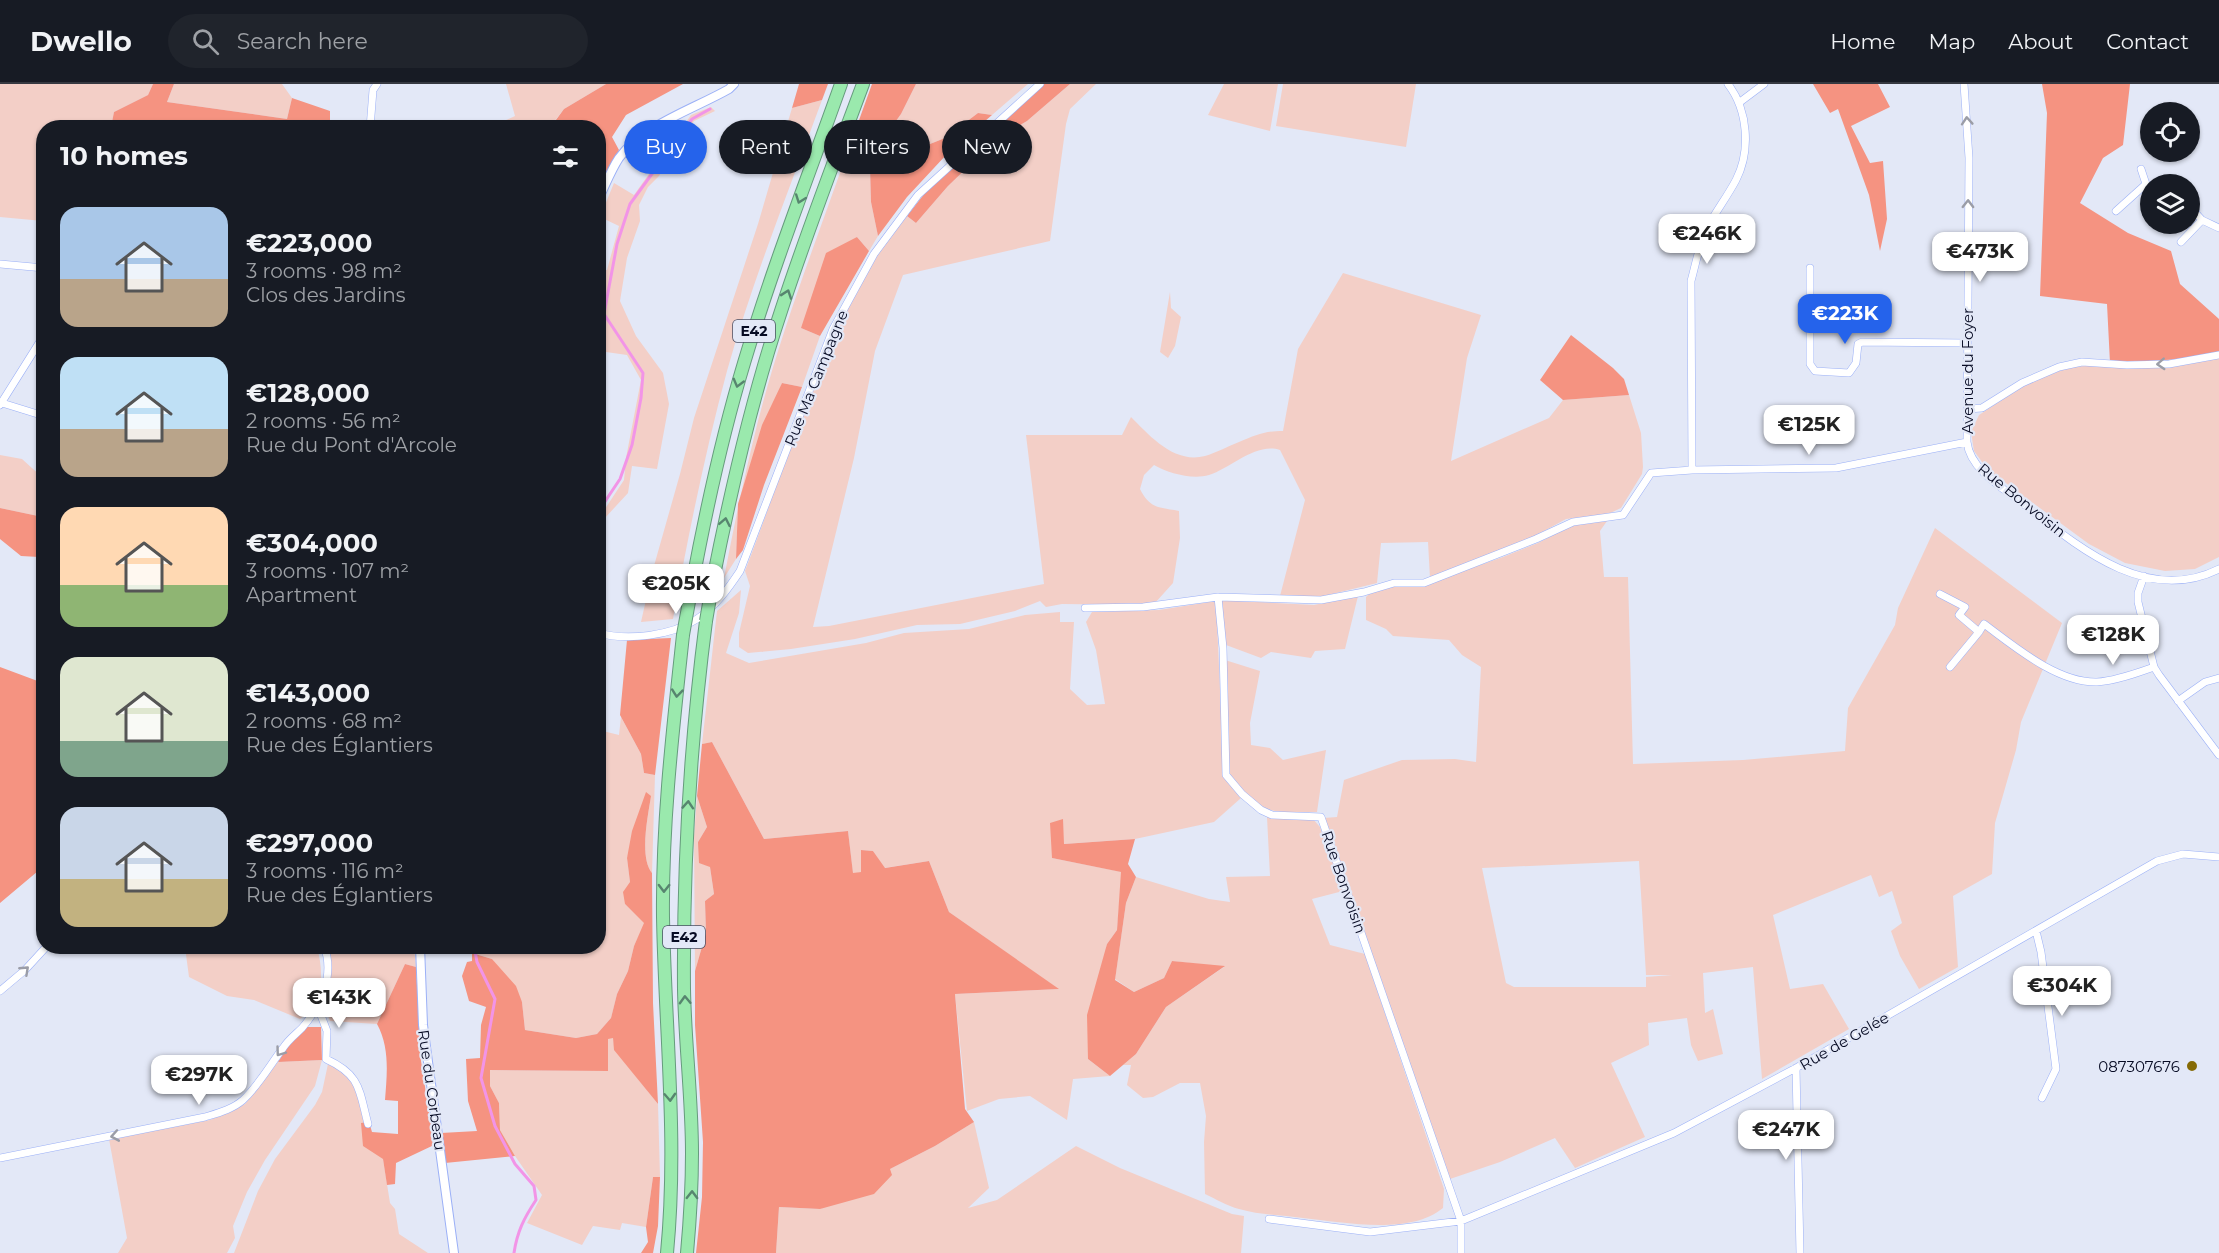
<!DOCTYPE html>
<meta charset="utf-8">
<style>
:root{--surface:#171b24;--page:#20242c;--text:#f1f3f6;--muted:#9ea1a6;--line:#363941;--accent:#2563eb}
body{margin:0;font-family:Montserrat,sans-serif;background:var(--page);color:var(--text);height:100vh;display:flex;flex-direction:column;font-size:22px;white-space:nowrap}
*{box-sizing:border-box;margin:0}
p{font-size:20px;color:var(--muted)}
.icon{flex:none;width:33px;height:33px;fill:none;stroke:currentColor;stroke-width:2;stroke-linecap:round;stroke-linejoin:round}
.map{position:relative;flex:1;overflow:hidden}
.drawer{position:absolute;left:36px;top:36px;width:570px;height:834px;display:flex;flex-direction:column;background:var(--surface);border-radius:24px;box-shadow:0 2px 4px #0004}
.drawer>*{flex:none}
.top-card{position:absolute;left:624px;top:36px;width:570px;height:54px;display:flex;gap:12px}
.tools{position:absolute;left:2140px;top:18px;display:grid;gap:12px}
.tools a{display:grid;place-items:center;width:60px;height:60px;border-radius:50%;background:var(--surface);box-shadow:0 2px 4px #0004;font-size:30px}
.price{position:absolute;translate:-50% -51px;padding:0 14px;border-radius:12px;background:#fff;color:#222;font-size:20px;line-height:39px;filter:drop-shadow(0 2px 3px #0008)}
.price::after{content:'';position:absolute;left:50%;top:36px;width:18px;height:14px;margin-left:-9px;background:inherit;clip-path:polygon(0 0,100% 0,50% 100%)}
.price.on{background:var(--accent);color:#fff}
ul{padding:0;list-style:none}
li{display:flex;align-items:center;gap:18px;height:150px;padding:0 24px}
li span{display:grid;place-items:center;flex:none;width:168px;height:120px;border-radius:18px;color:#555}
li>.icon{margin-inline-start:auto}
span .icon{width:72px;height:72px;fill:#fffc;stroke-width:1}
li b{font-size:26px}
h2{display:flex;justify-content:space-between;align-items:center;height:72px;padding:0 24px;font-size:26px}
.tag{padding:0 21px;border-radius:27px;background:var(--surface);box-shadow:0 2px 4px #0004;font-size:21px;line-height:54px}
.tag.on{background:var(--accent);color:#fff}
header{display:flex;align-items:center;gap:36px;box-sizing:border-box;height:84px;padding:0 30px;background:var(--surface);border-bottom:2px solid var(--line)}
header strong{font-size:28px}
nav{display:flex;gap:33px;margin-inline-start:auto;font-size:21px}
.search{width:420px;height:54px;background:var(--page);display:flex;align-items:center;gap:15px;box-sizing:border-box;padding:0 21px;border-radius:33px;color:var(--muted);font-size:22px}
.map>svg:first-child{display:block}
.green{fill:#f3cfc7;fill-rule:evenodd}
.forest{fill:#f59381}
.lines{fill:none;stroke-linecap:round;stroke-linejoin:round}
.stream{stroke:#f294e7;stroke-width:3}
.minor-casing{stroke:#9bb0f7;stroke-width:8}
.tertiary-casing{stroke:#9bb0f7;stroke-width:10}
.motorway-casing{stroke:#669b7d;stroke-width:14}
.minor{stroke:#fff;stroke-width:7}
.tertiary{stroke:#fff;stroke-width:8}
.motorway{stroke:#9ae9ad;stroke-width:12}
.motorway-bridge-casing{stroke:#669b7d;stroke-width:14;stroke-linecap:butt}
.motorway-bridge{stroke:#9ae9ad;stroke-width:12}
.oneway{stroke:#9b9da7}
.oneway2{stroke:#57856f}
.poi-dot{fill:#856a05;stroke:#e3e8f7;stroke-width:2}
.labels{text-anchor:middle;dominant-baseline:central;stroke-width:4.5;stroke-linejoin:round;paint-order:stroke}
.shield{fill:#e3e8f7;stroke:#484d63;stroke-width:1.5}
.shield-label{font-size:14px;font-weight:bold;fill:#060a23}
.street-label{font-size:15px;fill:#060a23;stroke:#e3e8f7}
.poi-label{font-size:15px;fill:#060a23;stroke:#e3e8f7;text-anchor:end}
</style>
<header>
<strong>Dwello</strong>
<div class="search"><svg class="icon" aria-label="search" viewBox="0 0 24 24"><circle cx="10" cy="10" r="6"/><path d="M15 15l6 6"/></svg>Search here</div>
<nav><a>Home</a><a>Map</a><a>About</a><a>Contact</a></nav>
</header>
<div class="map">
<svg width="2219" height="1169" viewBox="0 0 2219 1169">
<rect width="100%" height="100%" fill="#e3e8f7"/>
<!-- green -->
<path class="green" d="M0,0H153L148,11L114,28L111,43L44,44L43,137L0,133Z
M174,0H282L292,14L287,35L167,18Z
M506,0H606L564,25L550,43L489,44L515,32Z
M916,0H1028L992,31L978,29L945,54L870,84L871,118L878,152L869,167L857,153L801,244L820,252L802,303L782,299L738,420L736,475L724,494C734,441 745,389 758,337C781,248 814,162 845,75L870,73L901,30Z
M1070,0H1096L1070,25L1066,40L1050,157L903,191L875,267L854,374L813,543L829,542L1044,500L1026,351H1122L1131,333C1150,352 1174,380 1205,372C1216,369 1228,362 1239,358C1256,351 1264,347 1283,347L1298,265L1343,189L1481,231L1467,274L1451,377L1549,334L1563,316L1629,311L1641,349L1643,383L1642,390L1621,424L1608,430L1566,435L1533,453L1430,494L1428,458L1381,459L1377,499L1316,514L1280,512L1305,416L1280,366C1256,358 1231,384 1209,391C1192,396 1168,389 1154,381L1144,391L1140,405C1150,425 1159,423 1179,427L1180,454L1173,499L1155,519L1141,521L1062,520L1046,523L1040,517L1015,527L960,540L917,541L855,555L791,565L748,569L739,563V549L750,502L745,487C787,380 816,265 878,167C886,155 898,143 907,132L916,139L948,102L998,54L1027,37Z
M1224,0H1278L1270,47L1208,31Z
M1283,0H1416L1406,63L1276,42Z
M822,16C789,106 753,195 727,287C705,369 688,452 673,535L641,538L652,489L680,390L694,334L758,140L792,24Z
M711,23L715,27L694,37L659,92L648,103L639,121L640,137L627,174L620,217L636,252L663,289L669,320L657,385L632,382L628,409L604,435L599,448V434L624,396L626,374L641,296L627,271L599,267V186H607L619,142L600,133L614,99L634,111L691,31Z
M1170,208L1171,224L1181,233L1175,262L1168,274L1160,268Z
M2219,273V473L2195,485L2165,487L2125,479L2089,460L1988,386L1974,367L1971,348L1979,331L2027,299L2070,283Z
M0,371L22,375L43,394V437L38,432L0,424Z
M1607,437L1600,447L1604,493H1628L1633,680L1743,676L1845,667L1848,624L1895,541L1898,524L1935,444L2062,539L2021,638L2016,666L1995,739L1992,790L1953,812L1958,883L1919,905L1900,872L1891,847L1902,839L1892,807L1879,813L1871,791L1773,831L1790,905L1823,900L1849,945L1762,995L1753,883L1703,889L1705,929L1713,925L1723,970L1698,977L1691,961L1687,934L1648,939L1649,961L1611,979L1645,1053L1575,1084L1555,1054L1500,1078L1450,1095L1324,734L1337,733L1344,696L1402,676L1455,675L1476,678L1481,583L1462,571L1449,556L1393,552L1386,545L1366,536V513L1372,507L1389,503H1417L1503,473L1538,459L1570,442ZM1639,777L1646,891H1672L1646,893V903H1514L1506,899L1482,784Z
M741,506L739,529L726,569L749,579L866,559L904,549L969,545L1025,531L1060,528V538H1074L1070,605L1087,621L1105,620L1096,566L1086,538L1092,528L1159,526L1216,517L1224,693L1241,714L1214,738L1135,755L1063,760L1052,774L1122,788L1117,846L1107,860L1088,975L1110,992L1073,995L1067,1036L1030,1012L999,1015L967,1027L955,910L1058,905L949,828L929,777L884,784L873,767L861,766V788L853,790L848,747L764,755L712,658L702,660L717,527Z
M1358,512L1345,565L1315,567L1311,574L1271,568L1261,574L1226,561L1221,516L1314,521Z
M1225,576L1260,587L1250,639L1251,661L1270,664L1283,676L1326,666L1317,728H1279L1263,724L1241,706L1228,688Z
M621,633L641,670L644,689L655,691L652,789C639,773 648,732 651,712L627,774L630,798L625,820L645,839L634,862L628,887L617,910L611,934L597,950L576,954L525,946L522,918L492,875L472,869V863L598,862L599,646L619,651Z
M697,712L707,743L698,758L710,783L714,810L705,817L706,849L695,887L694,752Z
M1267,733L1313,735L1320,743L1343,807L1312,815L1330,861L1365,870L1444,1105L1443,1124C1409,1152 1343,1138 1303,1134C1281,1131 1260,1131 1239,1125C1227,1122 1216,1115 1205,1110L1204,1058L1206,1032L1200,999H1180L1153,1013L1143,1014L1127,1001L1131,981H1123L1136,970L1166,923L1224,883L1172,877L1164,894L1134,908L1115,895L1126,819L1136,793L1209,815L1230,818L1226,793L1270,792Z
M185,863H317C324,889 324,917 300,935L254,916L227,912L189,893Z
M326,863H414L416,883L405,880L377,940L330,937L324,921L328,900Z
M608,954H613L615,966L658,1020L660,1093H653L646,1143L622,1139L620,1146L593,1142L582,1161L527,1139L542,1111L515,1072L500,1046L499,1019L490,1002V986L608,987Z
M322,976L315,1002L265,1076L247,1108L233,1142L235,1154L227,1169H118L127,1154L109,1055L210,1036L245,1020L278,978Z
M328,980L346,988L357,1006L364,1039H362L383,1075L390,1119L395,1125L399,1150L428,1169H234L258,1107L275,1075L315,1021L322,1008Z
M974,1038L989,1104L968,1124L997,1116L1076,1062L1120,1084L1232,1130L1244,1132L1241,1169H776L779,1123L820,1125L890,1085L935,1062Z"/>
<!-- forest -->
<path class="forest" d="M153,0H174L167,18L287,35L292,14L330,27V42L364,38L365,43H111L114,28L148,11Z
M606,0H683L626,31L612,53L619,66L602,96L599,95L598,44H550L564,25Z
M799,0H828L822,16L792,24Z
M872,0H916L901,30L870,73L845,75Z
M1043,0H1070L1027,37L998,54L948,102L916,139L907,132L925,109Z
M1813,0H1878L1890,23L1851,42L1870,79L1883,77L1887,135L1880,167L1869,111L1838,25L1830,29Z
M2042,0H2130L2123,61L2103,74L2080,119L2128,149L2171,167L2180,200L2219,235V273L2110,279L2107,220L2040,212L2047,29Z
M978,29L992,31L947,70L907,113L878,152L871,118L870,84L945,54Z
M857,153L869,167L820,252L801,244L826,169Z
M1571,251L1613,284L1624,295L1629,311L1563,316L1540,296Z
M782,299L802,303L764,401L743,466L736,475L738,420L762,341Z
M0,424L38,432L43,437V504L41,503L39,473L21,472L0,455Z
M671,554L655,691L644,689L641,670L620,631L627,556Z
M0,583L43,599L44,782L0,819Z
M712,658L764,755L848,747L853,789L861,788V766L873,767L885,784L929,777L949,828L1059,905L955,910L965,1025L974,1038L935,1062L890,1085L892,1091L874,1110L820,1125L779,1123L776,1169H696L702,1113L703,1058L695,941V887L706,849L705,817L714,810L710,783L699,779L698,758L707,743L697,712L702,660Z
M646,708L651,712C648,732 639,773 652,789L653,919L658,1020L614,966L613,954L608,955V987L490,986V1002L499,1019L500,1046L515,1072L445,1079L441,1049L477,1047L468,1017L466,975L480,974L481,941L486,923L469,917L462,892L467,878L472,877V869L492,875L516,902L522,918L525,946L576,954L597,950L611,934L617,910L628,887L634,862L644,839L625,820L623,808L630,798L627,774L632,747Z
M1063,735L1064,760L1135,755L1128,780L1136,793L1126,819L1115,896L1134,908L1164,894L1172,877L1225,882L1166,923L1136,970L1110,992L1088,975L1087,931L1107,860L1117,846L1121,788L1052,774L1050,739Z
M405,880L416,883L421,977L434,1061L396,1079L395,1100L387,1101L383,1075L363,1062L361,1039L369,1038L372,1048L398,1050V1017L385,1016C387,990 390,964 377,940Z
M305,943H321L322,976L278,978L292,956Z
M653,1093H660L658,1142L653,1169H641L648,1158L646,1143Z"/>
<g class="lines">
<!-- stream -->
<path class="stream" d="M598,428L620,395L632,361L641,314L643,289L604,230L617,160L630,120L692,35L710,25
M474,862L477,878L495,915L481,994L495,1042L515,1080L534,1102L536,1116C524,1134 517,1148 514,1169"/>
<!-- minor casing -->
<g class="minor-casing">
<path id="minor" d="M1964,0L1969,74L1967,358C1970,385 2001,403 2021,418C2076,461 2145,522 2219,485
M1740,18L1764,0
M370,44L373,6L377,0
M2141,85L2146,100L2151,102
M2190,123L2202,136L2219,144
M2116,127L2146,100
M2181,158L2202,136
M0,180L44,184
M1810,184V280L1815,287L1849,289L1856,279L1858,260L1862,258L1967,259
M2,319L44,332
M0,321L44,251
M1967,325L1982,324L2022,299L2059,283L2082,278L2127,281L2169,280L2219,271
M1692,386L1691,197C1696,179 1699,161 1707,144C1716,127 1727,113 1736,96C1751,67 1748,26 1728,0
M2144,492L2138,509V518L2154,583L2159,591L2219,671
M1940,510L1965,523L1959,531L1979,548L1984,540C2014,562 2057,599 2097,598C2115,597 2137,589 2154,583
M1218,513L1223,564L1226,691L1242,710L1261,726L1272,731L1321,733L1461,1137V1169
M1085,524L1143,523L1218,513L1321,516L1364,508L1394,499H1424L1536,455L1573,438L1623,431L1651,389L1692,386L1836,384L1967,358
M598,549C628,557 671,552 697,535C715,523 728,505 740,487L833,245L874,170L918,111L1040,0
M1950,583L1979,548
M2178,617L2205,598L2219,594
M2036,847L2041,868L2056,985L2042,1014
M0,907L25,886L47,862
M317,921L327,947L326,975C361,991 359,1006 368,1040
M1796,984L1800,1169
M0,1074L205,1033C218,1029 233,1025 243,1016C259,1001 270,981 283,964C288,956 296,950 302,944C321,922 335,891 324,862
M1269,1135L1370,1148L1461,1137L1674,1049L1796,984L2157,777L2183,770L2219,773"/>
</g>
<!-- tertiary casing -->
<g class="tertiary-casing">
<path id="tertiary" d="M598,116C605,102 611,86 619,74C643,41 694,25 729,5L734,0
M420,862L423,941L454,1169"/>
</g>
<!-- motorway casing -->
<g class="motorway-casing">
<path id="motorway" d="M713,496C731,405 752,314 781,227C806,150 835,75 863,0
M692,501C706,426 722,352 744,279C772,185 808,93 841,0
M667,1169C678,1056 665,946 663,833C662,738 673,644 683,551
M687,1169C690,1136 692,1103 692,1069C692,1014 685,960 684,905C683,781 690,660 706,537"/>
</g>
<!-- minor -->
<use href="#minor" class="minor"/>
<!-- tertiary -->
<use href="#tertiary" class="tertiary"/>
<!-- motorway -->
<use href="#motorway" class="motorway"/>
<!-- motorway-bridge casing -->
<g class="motorway-bridge-casing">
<path id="motorway-bridge" d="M706,537L713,496
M683,551L692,501"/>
</g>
<!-- motorway-bridge -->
<use href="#motorway-bridge" class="motorway-bridge"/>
</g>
<!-- one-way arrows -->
<defs><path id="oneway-chevron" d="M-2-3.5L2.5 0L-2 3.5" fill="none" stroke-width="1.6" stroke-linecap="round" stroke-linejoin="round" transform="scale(1.5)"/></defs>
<g class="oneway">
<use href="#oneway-chevron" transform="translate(1967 37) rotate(-94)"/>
<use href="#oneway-chevron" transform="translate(1968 120) rotate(-89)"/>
<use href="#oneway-chevron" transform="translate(2161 280) rotate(177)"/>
<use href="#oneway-chevron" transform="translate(25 886) rotate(-43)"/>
<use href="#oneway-chevron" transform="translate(280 968) rotate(126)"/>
<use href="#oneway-chevron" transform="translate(115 1052) rotate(170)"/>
</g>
<g class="oneway2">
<use href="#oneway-chevron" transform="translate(800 115) rotate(110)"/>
<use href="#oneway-chevron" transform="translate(787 210) rotate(-71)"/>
<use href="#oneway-chevron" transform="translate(738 299) rotate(105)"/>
<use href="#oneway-chevron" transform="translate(725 438) rotate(-79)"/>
<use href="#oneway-chevron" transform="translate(677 609) rotate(96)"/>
<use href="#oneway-chevron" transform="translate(688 721) rotate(-86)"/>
<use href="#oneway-chevron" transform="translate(664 804) rotate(91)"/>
<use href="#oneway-chevron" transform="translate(685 916) rotate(-92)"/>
<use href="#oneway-chevron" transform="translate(670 1013) rotate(87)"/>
<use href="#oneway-chevron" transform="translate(692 1111) rotate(-89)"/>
</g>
<!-- markers -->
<circle class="poi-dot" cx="2192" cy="982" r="6"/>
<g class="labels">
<!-- shield labels -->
<g class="shield">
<rect x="733" y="236" width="42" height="22" rx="4.5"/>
<rect x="663" y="842" width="42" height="22" rx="4.5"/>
</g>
<g class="shield-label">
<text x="754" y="247">E42</text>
<text x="684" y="853">E42</text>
</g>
<!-- street labels -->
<g class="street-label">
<text transform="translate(1967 287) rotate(-90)">Avenue du Foyer</text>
<text transform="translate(816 294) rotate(-68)">Rue Ma Campagne</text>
<text transform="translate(2022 416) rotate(39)">Rue Bonvoisin</text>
<text transform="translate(1344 798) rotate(71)">Rue Bonvoisin</text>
<text transform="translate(1844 957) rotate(-30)">Rue de Gelée</text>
<text transform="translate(432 1006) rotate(82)">Rue du Corbeau</text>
</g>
<!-- poi labels -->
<g class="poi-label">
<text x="2180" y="982">087307676</text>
</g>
</g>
</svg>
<div class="tools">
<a><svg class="icon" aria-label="locate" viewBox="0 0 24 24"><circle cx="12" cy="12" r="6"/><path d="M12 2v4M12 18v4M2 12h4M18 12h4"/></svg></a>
<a><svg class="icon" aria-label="layers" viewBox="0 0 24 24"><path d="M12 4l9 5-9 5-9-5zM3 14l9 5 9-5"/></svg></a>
</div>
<b class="price" style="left:1707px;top:181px">€246K</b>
<b class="price" style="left:1980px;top:199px">€473K</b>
<b class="price on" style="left:1845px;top:261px">€223K</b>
<b class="price" style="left:1809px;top:372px">€125K</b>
<b class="price" style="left:676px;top:531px">€205K</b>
<b class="price" style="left:2113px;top:582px">€128K</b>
<b class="price" style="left:2062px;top:933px">€304K</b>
<b class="price" style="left:339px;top:945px">€143K</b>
<b class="price" style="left:199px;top:1022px">€297K</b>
<b class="price" style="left:1786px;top:1077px">€247K</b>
<div class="top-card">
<a class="tag on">Buy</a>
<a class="tag">Rent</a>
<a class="tag">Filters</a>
<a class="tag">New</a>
</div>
<section class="drawer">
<h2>10 homes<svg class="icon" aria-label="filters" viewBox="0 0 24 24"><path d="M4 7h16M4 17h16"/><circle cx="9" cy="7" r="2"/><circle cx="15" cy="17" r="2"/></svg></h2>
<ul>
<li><span style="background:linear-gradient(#a9c7e8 60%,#b9a48a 0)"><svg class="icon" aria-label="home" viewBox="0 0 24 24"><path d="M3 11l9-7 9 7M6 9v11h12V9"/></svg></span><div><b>€223,000</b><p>3 rooms · 98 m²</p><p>Clos des Jardins</p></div></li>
<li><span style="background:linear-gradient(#bfe0f5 60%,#b9a48a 0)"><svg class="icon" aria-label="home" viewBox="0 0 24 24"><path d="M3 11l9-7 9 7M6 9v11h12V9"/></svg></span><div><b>€128,000</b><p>2 rooms · 56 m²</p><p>Rue du Pont d'Arcole</p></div></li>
<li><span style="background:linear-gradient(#ffd9b3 65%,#8fb573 0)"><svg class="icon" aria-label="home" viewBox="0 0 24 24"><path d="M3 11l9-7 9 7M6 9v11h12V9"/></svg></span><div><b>€304,000</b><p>3 rooms · 107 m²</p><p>Apartment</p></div></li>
<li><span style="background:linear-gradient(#dfe7d0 70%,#7fa58c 0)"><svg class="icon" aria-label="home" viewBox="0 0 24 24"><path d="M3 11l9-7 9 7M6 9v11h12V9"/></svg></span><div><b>€143,000</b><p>2 rooms · 68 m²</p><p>Rue des Églantiers</p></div></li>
<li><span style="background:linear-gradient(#c9d6e8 60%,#c2b280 0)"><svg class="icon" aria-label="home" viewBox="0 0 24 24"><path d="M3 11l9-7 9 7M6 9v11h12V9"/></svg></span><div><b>€297,000</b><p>3 rooms · 116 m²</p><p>Rue des Églantiers</p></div></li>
</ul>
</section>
</div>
